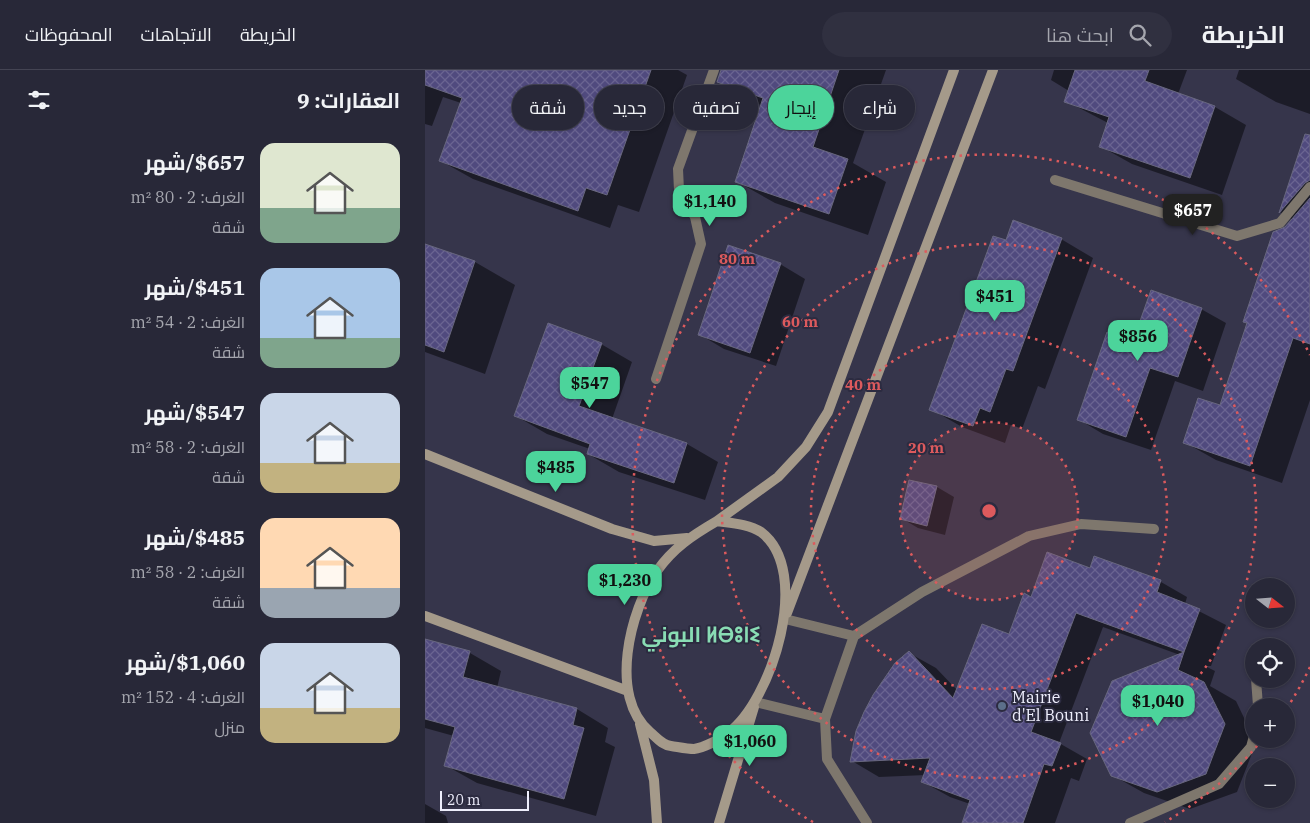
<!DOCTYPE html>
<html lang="ar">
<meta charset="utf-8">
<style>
:root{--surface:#282838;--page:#303040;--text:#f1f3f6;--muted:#a5a6ae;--line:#444453;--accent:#4cd49b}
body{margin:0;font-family:"IBM Plex Serif",Cairo,"Noto Sans Tifinagh",serif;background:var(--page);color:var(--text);direction:rtl;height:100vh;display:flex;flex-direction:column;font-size:19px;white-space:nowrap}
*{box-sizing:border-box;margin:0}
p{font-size:16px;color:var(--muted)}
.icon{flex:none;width:28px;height:28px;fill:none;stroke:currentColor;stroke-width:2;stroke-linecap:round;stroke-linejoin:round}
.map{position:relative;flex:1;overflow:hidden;direction:ltr}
.panel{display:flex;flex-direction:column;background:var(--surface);width:425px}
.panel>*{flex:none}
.banner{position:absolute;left:15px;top:15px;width:475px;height:45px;direction:rtl;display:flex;gap:10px}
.needle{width:32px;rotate:107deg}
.tools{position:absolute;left:820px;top:508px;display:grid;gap:10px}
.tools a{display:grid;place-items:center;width:50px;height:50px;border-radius:50%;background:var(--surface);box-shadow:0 1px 4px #0004,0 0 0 1px var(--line);font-size:25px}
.scale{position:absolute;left:15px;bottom:12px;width:89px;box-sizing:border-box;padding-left:5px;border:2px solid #eeeefc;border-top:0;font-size:14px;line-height:18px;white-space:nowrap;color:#eeeefc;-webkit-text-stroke:4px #2c2b40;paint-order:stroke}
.price{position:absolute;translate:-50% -42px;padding:0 11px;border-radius:10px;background:var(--accent);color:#111;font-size:16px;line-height:32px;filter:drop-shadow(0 1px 2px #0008)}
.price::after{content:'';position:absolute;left:50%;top:30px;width:15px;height:11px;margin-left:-8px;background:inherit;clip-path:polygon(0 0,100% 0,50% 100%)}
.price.current{background:#222;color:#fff}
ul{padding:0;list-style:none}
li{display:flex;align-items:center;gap:15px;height:125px;padding:0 25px}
li span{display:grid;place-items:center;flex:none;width:140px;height:100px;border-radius:15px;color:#555}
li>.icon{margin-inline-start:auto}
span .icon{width:60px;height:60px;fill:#fffc;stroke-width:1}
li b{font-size:21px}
h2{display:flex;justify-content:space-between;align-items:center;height:60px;padding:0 25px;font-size:21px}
.chip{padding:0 18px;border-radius:22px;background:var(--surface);box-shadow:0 1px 4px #0004,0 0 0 1px var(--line);font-size:18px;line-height:45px}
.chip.current{background:var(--accent);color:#111}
header{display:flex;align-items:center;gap:30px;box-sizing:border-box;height:70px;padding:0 25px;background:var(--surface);border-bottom:1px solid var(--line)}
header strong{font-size:24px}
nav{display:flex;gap:28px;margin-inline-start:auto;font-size:18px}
.search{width:350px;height:45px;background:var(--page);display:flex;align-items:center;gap:12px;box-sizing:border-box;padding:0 18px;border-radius:28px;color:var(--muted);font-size:19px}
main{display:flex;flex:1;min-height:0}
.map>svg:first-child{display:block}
.shadow{fill:#0007}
.building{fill:url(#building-cross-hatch);stroke:#68677f}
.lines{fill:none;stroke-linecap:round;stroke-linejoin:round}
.lane{stroke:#7e776d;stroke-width:10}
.street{stroke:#7e776d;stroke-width:10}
.secondary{stroke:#a59a8a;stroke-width:10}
.ring{fill:none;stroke:#dc5a5d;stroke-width:2.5;stroke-dasharray:2.5 5}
.service-dot{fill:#5c6f8a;stroke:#2c2b40;stroke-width:2}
.labels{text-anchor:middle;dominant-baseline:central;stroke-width:4;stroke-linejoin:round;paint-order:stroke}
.poi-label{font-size:16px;fill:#eeeefc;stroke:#2c2b40;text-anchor:start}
.district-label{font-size:21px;font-weight:bold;fill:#89dcb4;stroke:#2c2b40}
.centre{fill:#dc5a5d;stroke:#2c2b40;stroke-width:2.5}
.ring-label{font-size:15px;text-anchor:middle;font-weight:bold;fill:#dc5a5d;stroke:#2c2b40;stroke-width:4;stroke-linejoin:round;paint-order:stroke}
</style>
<header>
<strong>الخريطة</strong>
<div class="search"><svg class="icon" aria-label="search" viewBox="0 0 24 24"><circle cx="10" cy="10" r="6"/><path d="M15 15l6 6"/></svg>ابحث هنا</div>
<nav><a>الخريطة</a><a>الاتجاهات</a><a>المحفوظات</a></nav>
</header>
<main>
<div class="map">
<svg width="885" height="753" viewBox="0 0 885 753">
<defs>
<pattern id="building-cross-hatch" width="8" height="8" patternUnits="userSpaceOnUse" patternTransform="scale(1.25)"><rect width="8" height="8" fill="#504a7e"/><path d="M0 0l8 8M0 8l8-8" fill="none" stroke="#6a6491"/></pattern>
</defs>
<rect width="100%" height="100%" fill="#36354b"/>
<!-- shadow -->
<path class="shadow" d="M0,0H253L262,5L214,142L193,135L185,158L48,109L16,91L36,33L18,27L7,56L0,54Z
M301,0H461L428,93L461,112L443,165L350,133L311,111L337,36L297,13Z
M629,0H762L753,24L790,37L821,55L797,125L707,94L675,76L683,53L641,31L644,21L626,10Z
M814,0H885V44L851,32L811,9Z
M872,93L885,97V330L857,413L791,390L759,372L796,336L861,158L868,150L856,143Z
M636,169L668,188L620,319L613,316L597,359L586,355L580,373L537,357L506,339L582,172Z
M0,175L50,192L90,215L60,304L0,282Z
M355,194L380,209L351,296L299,279L274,264Z
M776,239L801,253L778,321L750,311L726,380L678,364L653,349L709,272Z
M176,274L207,292L187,349L262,374L293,392L280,430L194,402L163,384L165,379L122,364L91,346Z
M512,417L529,427L520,465L493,458L476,448Z
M670,488L736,512L762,527L760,534L801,555L786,596H780L790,601L785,616L811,631L831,673L812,722L765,739L719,723L687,705L755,585L678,557L634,673L662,689L654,711L646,708L630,753H538L545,734L525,727L498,712L501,705L454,707L427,691L484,583L511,598L532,620L584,566L607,528L666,499Z
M0,570L45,583L76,601L72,618L152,639L183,658L180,672L190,677L171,746L52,713L20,695L29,666L0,658Z
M0,734L21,746L23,753H0Z"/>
<!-- building -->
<path class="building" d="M0,0H226L182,125L161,118L153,141L14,91L37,28L0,15Z
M296,0H414L388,77L423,89L404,144L310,112L338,28L292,12Z
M650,0H724L720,11L790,36L765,108L674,77L684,47L639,32Z
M880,64L885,65V110L880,113L854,143Z
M885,128V274L868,268L825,396L758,373L773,328L795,335L822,253L818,252L848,162L860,157Z
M588,150L637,168L588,301L581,299L565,342L555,338L548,356L504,340L568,166L581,170Z
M0,174L50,191L19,282L0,275Z
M303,175L356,193L325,283L273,265Z
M726,220L777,238L753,307L725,298L701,367L652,350L682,262L708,271Z
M123,253L177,273L154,336L262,373L249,413L162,384L165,374L89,346Z
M484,410L512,416L502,456L475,449Z
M622,482L665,498L669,486L736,510L732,522L775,539L759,582L651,543L606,662L636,673L627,696L619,694L598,753H537L545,730L496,712L505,688L425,692L431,661L439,642L448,625L470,593L484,581L528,628L557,554L584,564L599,523L606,527Z
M0,569L45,581L38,607L152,638L148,655L159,658L139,729L19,696L30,657L0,649Z
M759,582L753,600L779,612L800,654L781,704L732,722L686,706L665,663L687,611Z"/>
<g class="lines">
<!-- lane -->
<path class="lane" d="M360,549L429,566L497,522L604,466L656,454L729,459
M831,609L833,636
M330,632L400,649L402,689L442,753
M400,649L429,566
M705,753L794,714L826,677L829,666"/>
<!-- street -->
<path class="street" d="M630,110L812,166L855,153L885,117
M231,309L276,174L270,147L254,120L253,99L289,0"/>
<!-- secondary -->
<path class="secondary" d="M0,384L187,459L229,471L262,468
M292,451C306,453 324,454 336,462C388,501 347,631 303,663C296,669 278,678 269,679C262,679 253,677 246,676C237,675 232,668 225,662C183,627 205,540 232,501C248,478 268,465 292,451Z
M292,451L353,407L381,377L403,342L529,0
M362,543L568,0
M0,546L203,621
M215,654L229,710L232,753
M294,753L329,637"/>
</g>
<!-- distance rings -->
<circle cx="564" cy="441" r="89" fill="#dc5a5d" fill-opacity=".12"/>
<g class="ring">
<circle cx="564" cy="441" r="89"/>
<circle cx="564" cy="441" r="178"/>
<circle cx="564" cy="441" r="267"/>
<path d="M885 597A357 357 0 0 1 862 638M837 670A357 357 0 0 1 740 752M388 752A357 357 0 1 1 885 285"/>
</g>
<!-- markers -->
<circle class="service-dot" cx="577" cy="636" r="5"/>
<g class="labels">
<!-- poi labels -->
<g class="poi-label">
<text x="587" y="627">Mairie<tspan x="587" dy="18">d'El Bouni</tspan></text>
</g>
<!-- district labels -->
<g class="district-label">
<text x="276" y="564">البوني ⵍⴱⵓⵏⵉ</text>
</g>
</g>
<circle cx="564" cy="441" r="8" class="centre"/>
<g class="ring-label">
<text x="312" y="194">80 m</text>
<text x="375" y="257">60 m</text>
<text x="438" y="320">40 m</text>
<text x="501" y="383">20 m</text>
</g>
</svg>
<div class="tools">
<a><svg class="needle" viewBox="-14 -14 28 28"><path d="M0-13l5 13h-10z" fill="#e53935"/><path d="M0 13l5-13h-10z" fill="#a5a6ae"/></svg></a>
<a><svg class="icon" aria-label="locate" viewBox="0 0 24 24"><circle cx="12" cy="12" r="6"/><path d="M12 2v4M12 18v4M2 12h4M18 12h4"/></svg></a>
<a>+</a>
<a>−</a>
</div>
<div class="scale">20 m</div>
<b class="price" style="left:285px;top:157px">$1,140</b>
<b class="price current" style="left:768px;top:166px">$657</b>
<b class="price" style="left:570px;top:252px">$451</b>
<b class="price" style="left:713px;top:292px">$856</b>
<b class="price" style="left:165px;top:339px">$547</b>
<b class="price" style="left:131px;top:423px">$485</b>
<b class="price" style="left:200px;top:536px">$1,230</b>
<b class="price" style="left:733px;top:657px">$1,040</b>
<b class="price" style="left:325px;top:697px">$1,060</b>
<div class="banner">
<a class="chip">شراء</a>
<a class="chip current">إيجار</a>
<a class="chip">تصفية</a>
<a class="chip">جديد</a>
<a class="chip">شقة</a>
</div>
</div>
<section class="panel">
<h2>العقارات: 9<svg class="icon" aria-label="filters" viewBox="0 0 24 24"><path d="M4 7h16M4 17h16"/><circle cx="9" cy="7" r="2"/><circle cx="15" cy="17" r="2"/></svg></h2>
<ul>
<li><span style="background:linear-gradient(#dfe7d0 65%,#7fa58c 0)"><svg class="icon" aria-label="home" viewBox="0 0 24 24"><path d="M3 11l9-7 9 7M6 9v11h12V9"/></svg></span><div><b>$657/شهر</b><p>الغرف: 2 · 80 m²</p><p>شقة</p></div></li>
<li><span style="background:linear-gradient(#a9c7e8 70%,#7fa58c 0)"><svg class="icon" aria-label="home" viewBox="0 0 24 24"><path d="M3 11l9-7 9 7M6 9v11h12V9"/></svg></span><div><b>$451/شهر</b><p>الغرف: 2 · 54 m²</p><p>شقة</p></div></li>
<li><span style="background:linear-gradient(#c9d6e8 70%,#c2b280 0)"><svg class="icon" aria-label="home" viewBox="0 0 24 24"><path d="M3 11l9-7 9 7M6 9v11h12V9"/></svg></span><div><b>$547/شهر</b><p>الغرف: 2 · 58 m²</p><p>شقة</p></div></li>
<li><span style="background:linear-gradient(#ffd9b3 70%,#9aa5b1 0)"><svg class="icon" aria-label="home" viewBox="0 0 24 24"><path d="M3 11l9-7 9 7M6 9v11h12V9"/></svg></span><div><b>$485/شهر</b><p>الغرف: 2 · 58 m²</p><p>شقة</p></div></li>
<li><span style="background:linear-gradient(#c9d6e8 65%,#c2b280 0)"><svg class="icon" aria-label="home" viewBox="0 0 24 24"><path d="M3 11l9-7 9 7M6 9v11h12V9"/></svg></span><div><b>$1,060/شهر</b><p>الغرف: 4 · 152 m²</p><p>منزل</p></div></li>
</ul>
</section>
</main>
